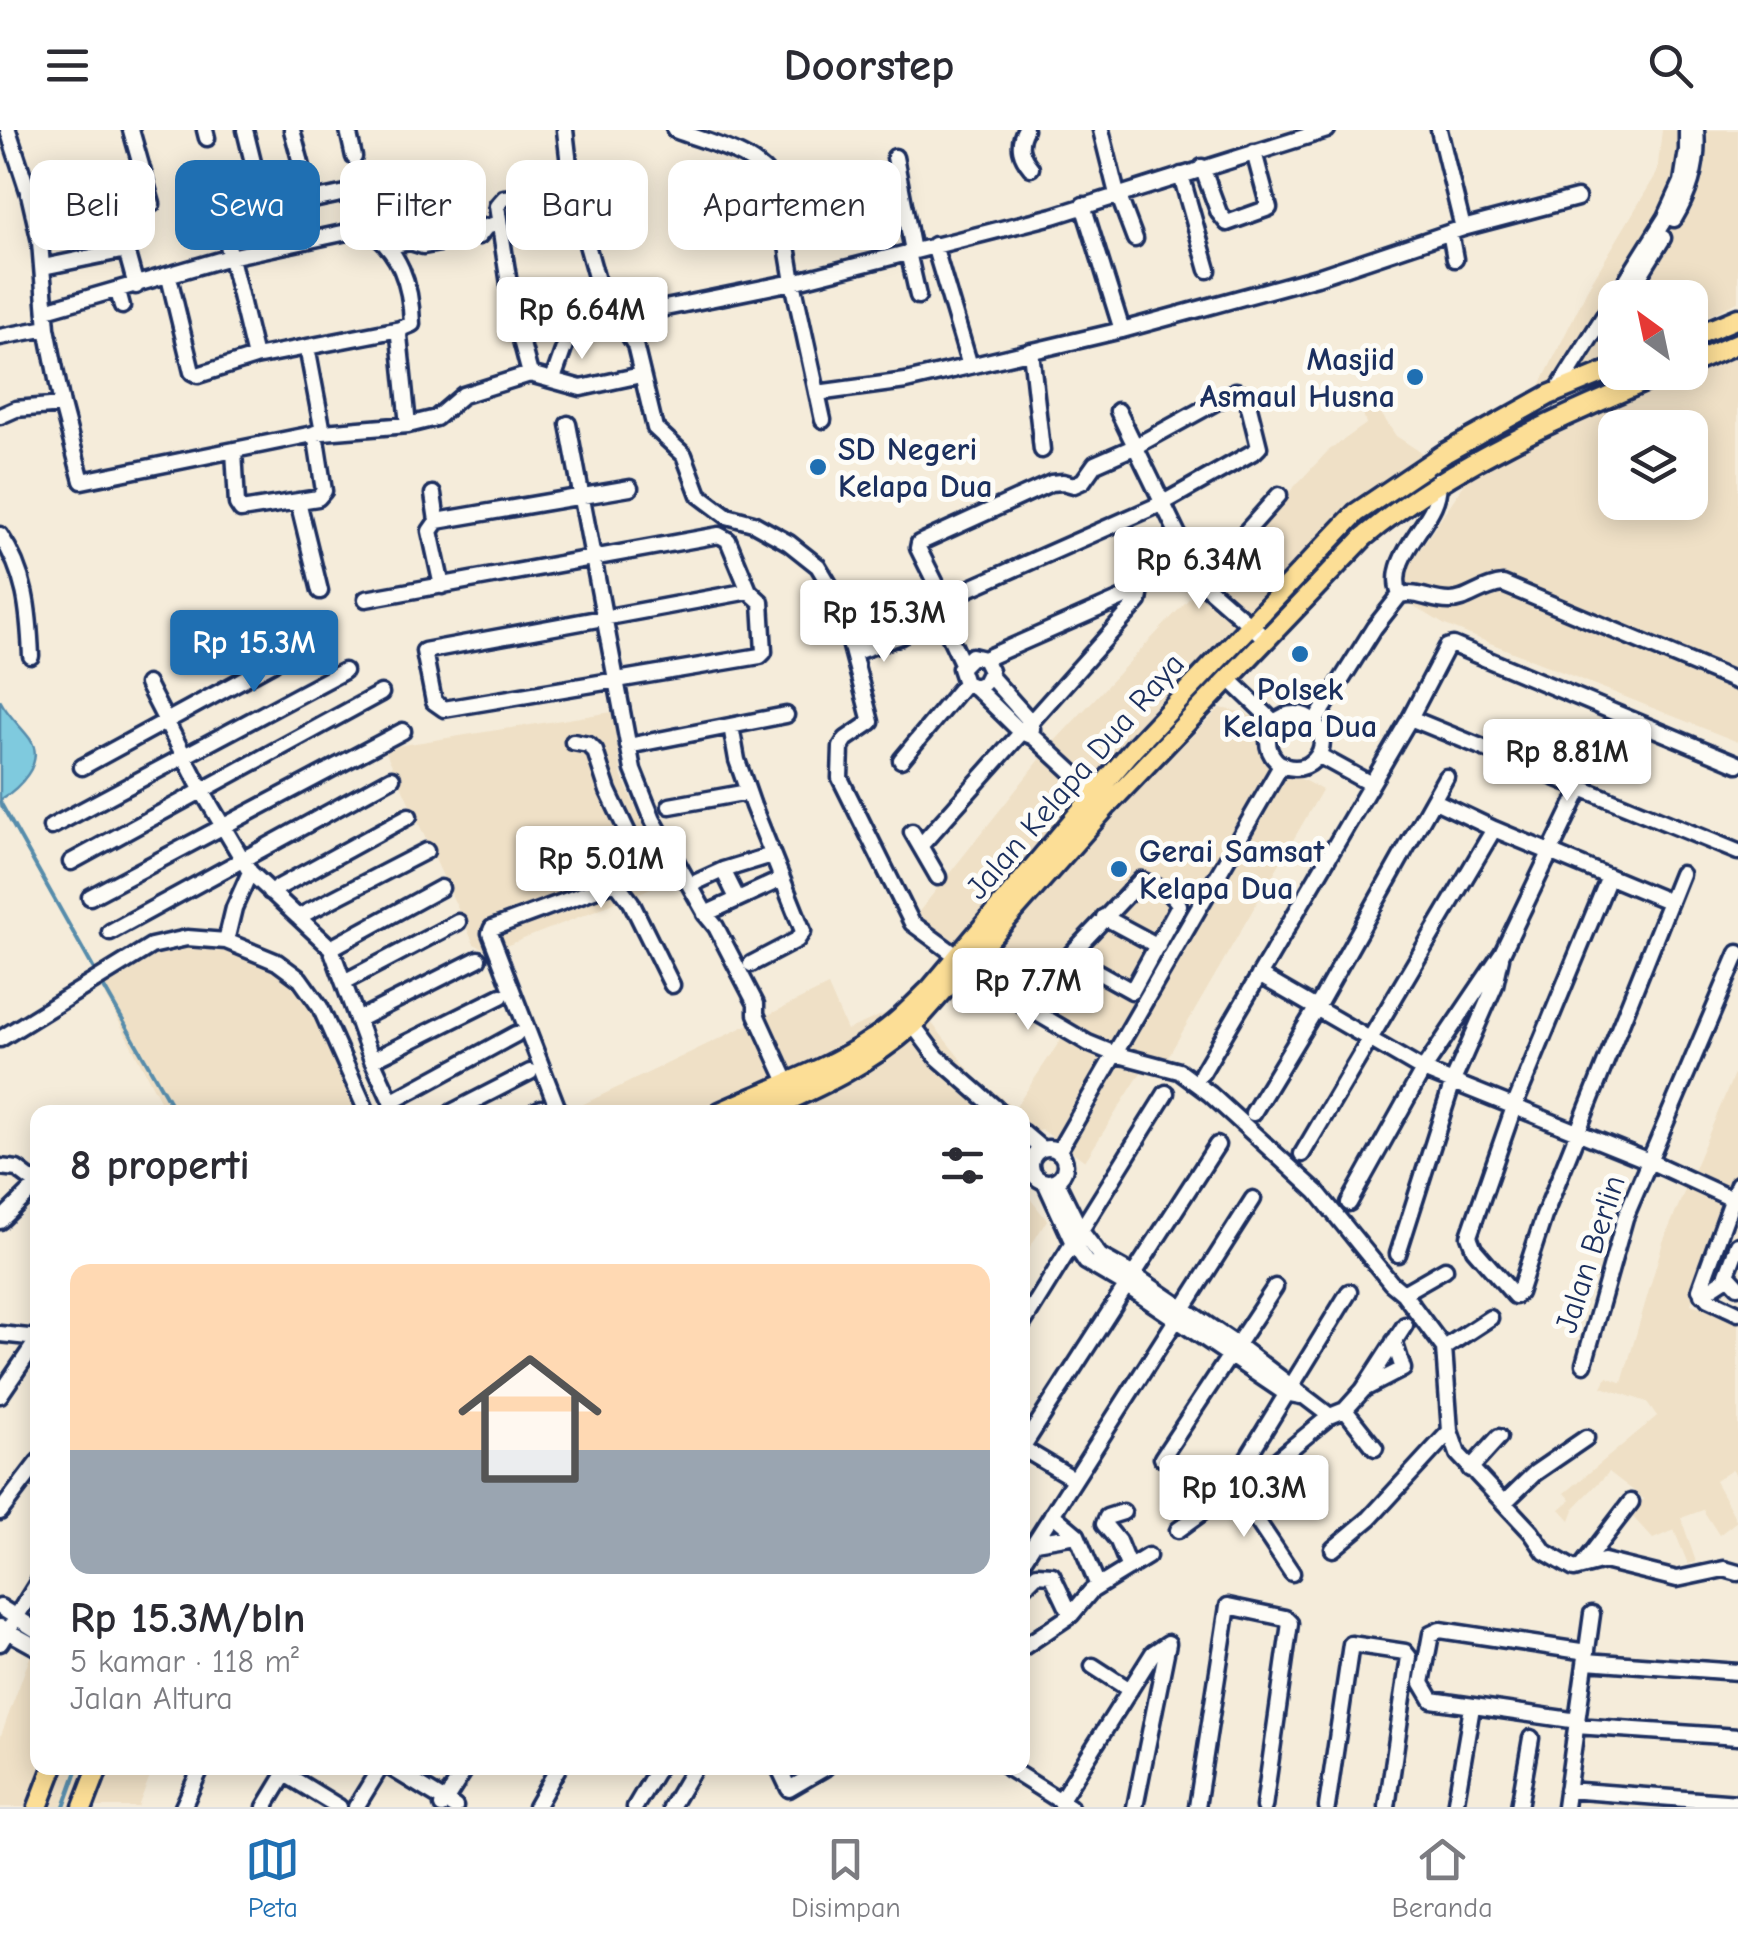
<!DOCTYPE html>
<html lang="id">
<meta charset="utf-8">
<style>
:root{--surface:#fff;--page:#f2f2f3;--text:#2b2b33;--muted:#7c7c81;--line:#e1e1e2;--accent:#1f6fb2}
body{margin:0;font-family:"Comic Neue",sans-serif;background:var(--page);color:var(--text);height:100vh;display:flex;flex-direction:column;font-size:38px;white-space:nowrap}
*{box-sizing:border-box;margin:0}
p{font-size:32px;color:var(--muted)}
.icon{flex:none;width:55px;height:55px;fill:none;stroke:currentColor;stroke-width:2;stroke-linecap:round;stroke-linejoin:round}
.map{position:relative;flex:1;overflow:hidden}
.panel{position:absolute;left:30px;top:975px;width:1000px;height:670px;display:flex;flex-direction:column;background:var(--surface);border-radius:20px;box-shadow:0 5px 25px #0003}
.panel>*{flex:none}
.guide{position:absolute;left:30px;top:30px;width:1000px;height:90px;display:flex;gap:20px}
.needle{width:65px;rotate:327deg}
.fabs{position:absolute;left:1598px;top:150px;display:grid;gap:20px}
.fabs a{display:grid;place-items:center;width:110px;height:110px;border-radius:20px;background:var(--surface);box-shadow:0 5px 25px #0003;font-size:50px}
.price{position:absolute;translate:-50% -85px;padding:0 22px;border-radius:10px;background:#fff;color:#222;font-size:32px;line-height:65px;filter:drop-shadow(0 2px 5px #0008)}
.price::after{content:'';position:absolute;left:50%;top:60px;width:30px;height:22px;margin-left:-15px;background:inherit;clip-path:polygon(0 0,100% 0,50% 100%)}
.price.active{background:var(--accent);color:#fff}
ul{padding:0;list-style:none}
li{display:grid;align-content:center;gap:20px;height:530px;padding:0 40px}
li span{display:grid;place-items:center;height:310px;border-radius:20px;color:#555}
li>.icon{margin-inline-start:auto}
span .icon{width:180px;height:180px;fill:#fffc;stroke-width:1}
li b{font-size:42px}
h2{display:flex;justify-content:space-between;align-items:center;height:120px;padding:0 40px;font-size:42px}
.pill{padding:0 35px;border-radius:20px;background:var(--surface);box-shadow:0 5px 25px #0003;font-size:35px;line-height:90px}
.pill.active{background:var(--accent);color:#fff}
header{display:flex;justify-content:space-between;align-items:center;height:130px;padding:0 40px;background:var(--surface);font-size:45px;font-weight:800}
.tabs{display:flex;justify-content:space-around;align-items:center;height:140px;border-top:2px solid var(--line);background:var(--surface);font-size:28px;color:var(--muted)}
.tabs a{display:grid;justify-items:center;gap:5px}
.tabs .active{color:var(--accent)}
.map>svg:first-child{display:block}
.built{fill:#efe0c6;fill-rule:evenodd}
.water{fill:#7fcade;stroke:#578cab;stroke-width:2.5}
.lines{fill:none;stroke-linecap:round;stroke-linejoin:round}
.stream{stroke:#578cab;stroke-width:4}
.minor-casing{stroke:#1b2f5e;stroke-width:21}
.major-casing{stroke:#1b2f5e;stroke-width:25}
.minor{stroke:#fdfcf7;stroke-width:14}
.major{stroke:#fcde96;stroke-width:18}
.poi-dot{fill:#1f6fb2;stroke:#fdfcf7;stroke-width:4}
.labels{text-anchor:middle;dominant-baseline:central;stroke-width:10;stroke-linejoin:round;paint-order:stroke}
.poi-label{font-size:32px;font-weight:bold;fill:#1b2f5e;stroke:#fdfcf7;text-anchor:start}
.street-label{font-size:32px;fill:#1b2f5e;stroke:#fdfcf7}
</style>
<header><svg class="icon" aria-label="menu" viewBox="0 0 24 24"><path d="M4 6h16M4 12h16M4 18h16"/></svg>Doorstep<svg class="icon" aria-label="search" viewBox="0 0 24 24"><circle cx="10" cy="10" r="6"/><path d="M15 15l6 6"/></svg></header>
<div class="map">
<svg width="1738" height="1677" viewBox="0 0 1738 1677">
<rect width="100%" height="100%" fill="#f5ecda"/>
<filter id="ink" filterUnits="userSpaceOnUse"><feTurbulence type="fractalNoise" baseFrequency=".01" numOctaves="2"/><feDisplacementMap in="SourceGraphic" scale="20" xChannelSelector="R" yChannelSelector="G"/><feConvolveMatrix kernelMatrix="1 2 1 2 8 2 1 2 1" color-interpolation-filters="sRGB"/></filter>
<g filter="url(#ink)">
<!-- built -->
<path class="built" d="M1662,0H1738V172L1690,194V168H1615V227L1537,262L1588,158L1657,43Z
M1738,223V612L1445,495L1391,462L1471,344L1595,283ZM1615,298H1690V372H1615Z
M1372,270L1396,306L1422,323L1330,396L1183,550L955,813L917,784L1054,612L1328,321L1366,294L1362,279Z
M1220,578L1246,583L1259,592L1260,610L1268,631L1322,660L1165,932L1149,930L1085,1031L1041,999L1023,1020L1022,982H567L828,856L847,900L886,883L910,866L975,947L1015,978L1072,893L1018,864L978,832L1046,754Z
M612,582L622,647L669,751L491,822L474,814L384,618Z
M201,815L237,822L267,836L289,851L311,875L358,982H166L101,857L137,832L169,820Z
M1738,935V1041L1691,1174L1738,1189V1347L1732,1340L1715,1351L1737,1391L1719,1405L1703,1380L1681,1388L1696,1432L1688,1434L1674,1400L1653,1409L1631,1385L1644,1369L1609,1342L1575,1377L1570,1390L1560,1379L1571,1370L1565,1363L1657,1286L1647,1272L1602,1257L1607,1247L1622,1253L1663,1112Z
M1023,1060L1047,1090L1023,1128Z
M37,1508L38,1638H153L138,1677H0V1608Z"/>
<!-- water -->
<path class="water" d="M0,570C8,586 20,595 30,609C46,633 18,659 0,670Z"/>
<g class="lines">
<!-- stream -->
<path class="stream" d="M0,672L96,843
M101,852L175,982
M64,1677L78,1638"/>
<!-- minor casing -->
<g class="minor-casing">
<path id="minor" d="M8,0L29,64L40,112L47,198L62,275L82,351L323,302
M131,0L152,74
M205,0L207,8
M245,0L265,81
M292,0L311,70
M348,0L354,27
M565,0L572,61L598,154L635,215L655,298L684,325L699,365L727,386L753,393L789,413L818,436L839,471L871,592L846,609L841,617L840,648L912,793L1025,876L1088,913L1115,924L1179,941L1210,964L1317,1062L1391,1153L1403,1163L1444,1218L1450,1301L1458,1324L1531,1402L1545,1422L1574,1439L1604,1431L1677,1449L1724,1439L1738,1443
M675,0C710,14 764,23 778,62L793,152L823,290
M1025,0C1017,15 1021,26 1031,38
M1101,0L1117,64
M1439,0L1463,98
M895,27L913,121
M1202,37L1219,83L1227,93L1269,78L1254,22
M1181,45L1208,140
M1118,64L1135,109
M101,70L108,123
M1083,75L1122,200
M223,89L360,60L366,98
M1674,89C1691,61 1699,33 1696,0
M1450,102L1455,129
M934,115L970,236
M390,116L410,112L423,116L479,106L486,97L499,93
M908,122L918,166
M43,137L126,120L136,156
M169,147L192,242L198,245L255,227L216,66
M118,161L122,176
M1626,168L1663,108
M46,180L230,127L366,98C400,120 411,154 412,194L400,199L399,206L408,295
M616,188L793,152L1053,86L1327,0
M1615,191V196
M0,207L47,198
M307,217L400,199
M1031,221L1042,320
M255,227L307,217L323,302L408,295L436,288L463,265L530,244L581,258L641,245
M530,244L513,180L497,76L504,68L572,61
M553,249L570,201
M1236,261L1246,265L1259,317L1255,321L1163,373L948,468L941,464L918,418L919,413L1051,353L1063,352L1074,355L1083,351L1095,334L1134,317Z
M1557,261L1666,87L1682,52L1687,20V0
M817,263L906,251L1122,200L1317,147L1463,98L1577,68
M1118,281L1201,452L1266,509
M0,286L16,279L62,275
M568,294L633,640L653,690L707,786L716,797L756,874V884L792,963
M234,320L237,374L241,380L318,368L324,361L315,303
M433,364L437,391
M298,371L320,461
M0,405C26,443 29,481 31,526
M1201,452L1279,365
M442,456L430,401L437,391L630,358
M1400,465C1419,461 1430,471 1449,471C1467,472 1480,456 1503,454L1738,552
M1400,465C1383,423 1445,388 1438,350
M366,469L719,405L728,410L749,461L761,472L764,522L760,526L444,579L434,572L424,521L749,461
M947,501L962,533
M853,523L901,506
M984,529L1134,463L1140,466
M989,545L1030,591L1032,599
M1229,549L1275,593
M147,554L202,661L250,742L331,818L372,930L396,982
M975,557L984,553L990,541L984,529L972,526L960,538L965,553L975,557L1020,601L1034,607L1100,668
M1268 611a27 27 0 1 1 54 0a27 27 0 1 1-54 0Z
M1410,588L1738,722
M1315,592L1374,498L1400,465
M731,596L737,630L753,676L803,801L797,810L751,834
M628,616L786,585
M1318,625L1369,653
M901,630L965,553
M82,637L273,533
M1433,670L1494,699L1670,772
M670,676L748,662
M51,697L344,541
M912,702L938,747
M921,715L1139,471L1140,466
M71,732L381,563
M644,737L672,724
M723,740L737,768
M1609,747L1514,977L1469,1106L1474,1119L1515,1166L1519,1163L1544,1086L1681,744
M1141,750C1154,756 1173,761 1179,775L1132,861L1069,826Z
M616,752L631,772L672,855
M690,755L723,740L772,725
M270,762L409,686
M90,767L403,601
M705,784L782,749
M298,787L426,721
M1104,787L1158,816
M110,802L392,648
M226,811L234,778L250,742
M331,818L441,758
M1259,845L1423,940L1649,1031L1732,1069
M344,852L458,792
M357,890L478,829
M913,895L937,927L1000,982
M0,909L151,816L187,808L226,811L277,832L300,849L320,877L367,982
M372,930L501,866
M1202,943L1410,588L1447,517L1453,515L1738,634
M391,972L516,904
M452,982L530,942
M534,982L542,978
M559,982L490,803L492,798L616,752L644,737L608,661L595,621L589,615L573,612
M1253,983L1317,877L1446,647
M1022,1002L1042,1019
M1031 1035a17 17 0 1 1 34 0a17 17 0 1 1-34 0Z
M1058,1022L1282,634
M1302,1024L1494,699
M0,1037L17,1039L37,1054
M1056,1050L1081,1101L1100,1126L1134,1145L1237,1215L1330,1286
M1045,1052L1073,1113L1086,1132L1127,1156L1285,1263L1301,1266
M1738,1054L1700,1159L1708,1169L1738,1183
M1349,1073L1423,940L1502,823L1582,656
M0,1091L38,1054
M1738,1115L1727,1144L1738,1156
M1398,1124L1453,951L1495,855L1501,828
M1403,1163L1445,1139
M1702,1164L1728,1147
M1022,1195L1166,963
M0,1204L38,1208
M1444,1218L1490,1188
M1584,1234L1625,1088L1738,823
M1364,1259L1403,1239L1394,1211
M0,1265L38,1209
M1345,1280L1375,1318
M1022,1318L1217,1015
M1022,1318L1074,1349
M1162,1328L1275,1157
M1240,1339L1259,1340L1273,1333L1330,1286L1345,1280L1363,1260L1405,1195
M1470,1339L1499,1307
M1232,1353L1292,1443
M1504,1373L1535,1343L1586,1308
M0,1382L38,1332
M1123,1382L1107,1387L1104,1394L1118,1411L1129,1438
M1052,1384L1077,1405L1096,1451
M1178,1400L1218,1371L1232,1353L1349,1162
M1035,1412L1077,1405
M1333,1419L1370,1388L1450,1301
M1022,1432L1253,1069
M1582,1436L1631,1372
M1022,1459L1037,1444L1052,1445L1071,1485L1091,1461L1148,1426
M0,1477L38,1501
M0,1497L38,1518
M0,1513L38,1452
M1022,1518L1071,1485
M1586,1531L1738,1542
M1093,1536L1130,1560
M1578,1591L1432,1570L1422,1553L1431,1504L1440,1500L1587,1522
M1576,1596L1738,1607
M391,1638L455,1677
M779,1638L789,1659L825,1638
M1008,1638L1070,1677
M285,1644L339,1677
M1567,1660L1738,1673
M1060,1671L1153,1523L1168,1513
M442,1676L466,1638
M183,1677L201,1638
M265,1677L288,1639
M356,1677L380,1638
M536,1677L558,1638
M635,1677L658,1638
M671,1677L694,1638
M1135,1677L1168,1513
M1197,1677L1228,1476L1285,1488L1290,1493L1264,1677
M1327,1677L1351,1514L1405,1522L1409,1527L1387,1677
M1455,1677L1471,1583
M1519,1677L1531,1608
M1565,1677L1592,1484"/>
</g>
<!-- major casing -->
<g class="major-casing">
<path id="major" d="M1690,208L1738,188
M1690,234L1738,213
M720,982C770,959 828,940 873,909C895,895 913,876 931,858L1134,618L1356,383L1445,323L1549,265L1615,238
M762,982C819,957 866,936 913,895L1108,675L1364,407C1454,332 1561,287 1668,242
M38,1677L53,1638
M83,1677L98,1638"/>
</g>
<!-- minor -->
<use href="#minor" class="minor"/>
<!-- major -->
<use href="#major" class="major"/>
</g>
</g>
<!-- markers -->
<g class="poi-dot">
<circle cx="1415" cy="247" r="10"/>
<circle cx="818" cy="337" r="10"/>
<circle cx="1300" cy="524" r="10"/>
<circle cx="1119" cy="739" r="10"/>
</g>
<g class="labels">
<!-- poi labels -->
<g class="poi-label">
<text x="1395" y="229" text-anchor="end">Masjid<tspan x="1395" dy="37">Asmaul Husna</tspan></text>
<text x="838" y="319">SD Negeri<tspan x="838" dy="37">Kelapa Dua</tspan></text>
<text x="1300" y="559" text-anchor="middle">Polsek<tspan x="1300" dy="37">Kelapa Dua</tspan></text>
<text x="1139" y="721">Gerai Samsat<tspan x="1139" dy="37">Kelapa Dua</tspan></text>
</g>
<!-- street labels -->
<g class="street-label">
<text transform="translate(1075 646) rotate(-49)">Jalan Kelapa Dua Raya</text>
<text transform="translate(1590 1124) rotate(-72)">Jalan Berlin</text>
</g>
</g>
</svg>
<div class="fabs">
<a><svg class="needle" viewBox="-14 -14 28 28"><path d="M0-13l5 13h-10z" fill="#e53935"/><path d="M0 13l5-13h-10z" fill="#7c7c81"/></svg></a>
<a><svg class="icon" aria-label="layers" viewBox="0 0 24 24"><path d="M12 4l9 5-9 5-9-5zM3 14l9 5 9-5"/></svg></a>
</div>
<b class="price" style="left:582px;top:232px">Rp 6.64M</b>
<b class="price" style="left:1199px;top:482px">Rp 6.34M</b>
<b class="price" style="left:884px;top:535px">Rp 15.3M</b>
<b class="price active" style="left:254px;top:565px">Rp 15.3M</b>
<b class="price" style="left:1567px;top:674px">Rp 8.81M</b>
<b class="price" style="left:601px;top:781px">Rp 5.01M</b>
<b class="price" style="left:1028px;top:903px">Rp 7.7M</b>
<b class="price" style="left:1244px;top:1410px">Rp 10.3M</b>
<div class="guide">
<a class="pill">Beli</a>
<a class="pill active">Sewa</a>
<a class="pill">Filter</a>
<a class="pill">Baru</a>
<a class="pill">Apartemen</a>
</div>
<section class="panel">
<h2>8 properti<svg class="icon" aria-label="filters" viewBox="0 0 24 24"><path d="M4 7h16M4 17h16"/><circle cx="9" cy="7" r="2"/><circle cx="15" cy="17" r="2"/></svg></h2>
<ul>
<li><span style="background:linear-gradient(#ffd9b3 60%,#9aa5b1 0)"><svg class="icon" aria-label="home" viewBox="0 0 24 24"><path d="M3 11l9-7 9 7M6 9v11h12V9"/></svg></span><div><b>Rp 15.3M/bln</b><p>5 kamar · 118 m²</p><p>Jalan Altura</p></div></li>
</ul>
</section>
</div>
<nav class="tabs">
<a class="active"><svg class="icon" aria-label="map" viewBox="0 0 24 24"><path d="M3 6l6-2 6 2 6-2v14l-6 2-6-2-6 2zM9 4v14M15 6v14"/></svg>Peta</a>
<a><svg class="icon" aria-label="saved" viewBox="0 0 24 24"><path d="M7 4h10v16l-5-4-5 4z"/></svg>Disimpan</a>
<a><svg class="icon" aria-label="home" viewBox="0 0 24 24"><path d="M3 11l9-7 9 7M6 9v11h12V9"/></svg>Beranda</a>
</nav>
